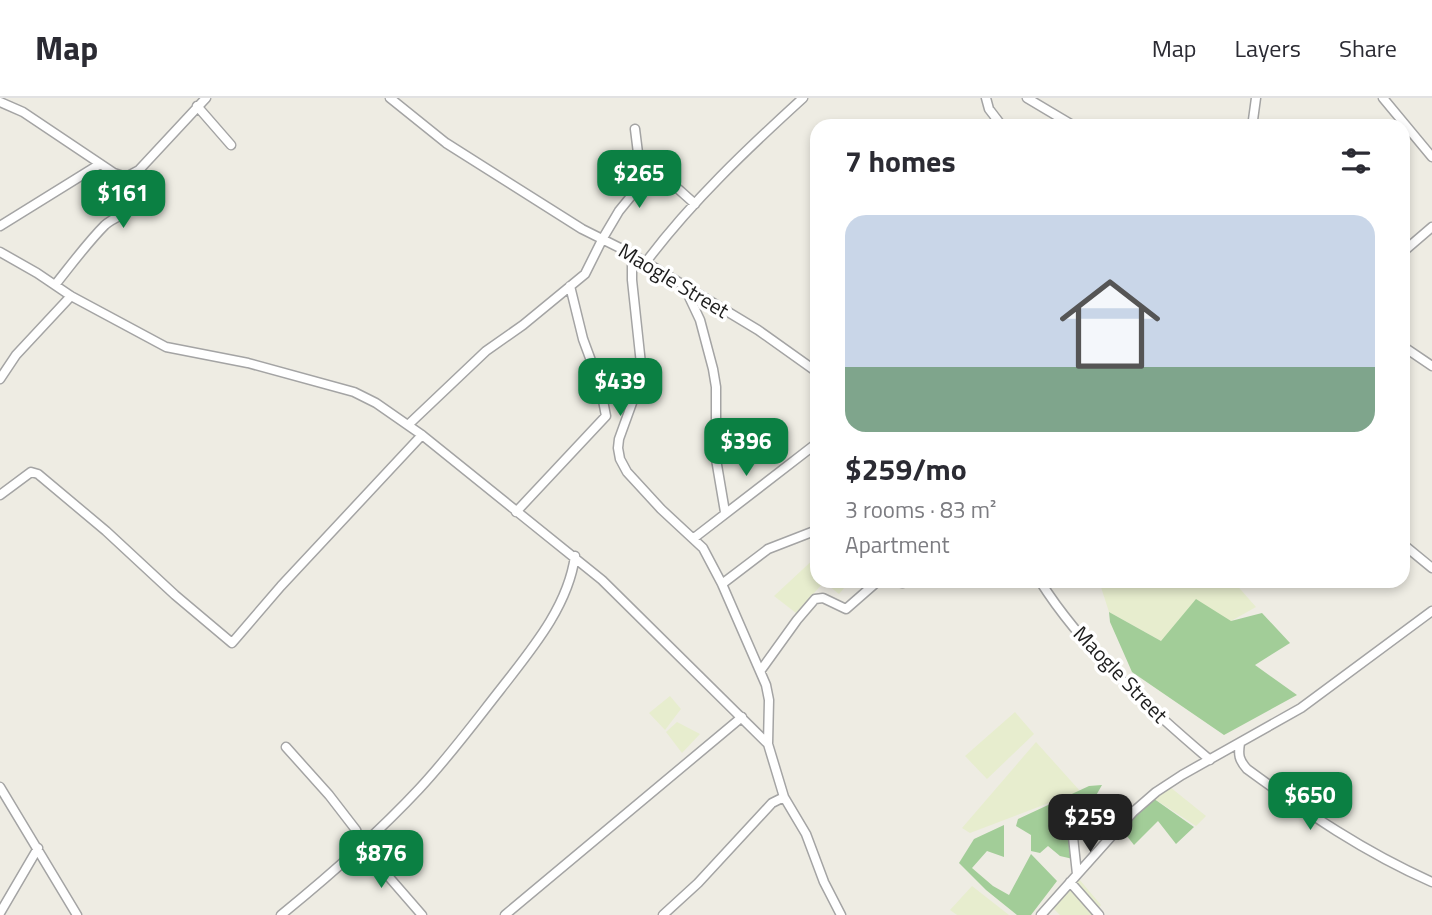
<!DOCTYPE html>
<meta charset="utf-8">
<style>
:root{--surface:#fff;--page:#f2f2f3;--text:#2b2b33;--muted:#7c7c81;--line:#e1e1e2;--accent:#0b8043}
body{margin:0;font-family:"Titillium Web",sans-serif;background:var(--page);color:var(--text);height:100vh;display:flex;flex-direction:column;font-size:26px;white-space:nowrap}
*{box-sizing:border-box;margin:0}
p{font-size:23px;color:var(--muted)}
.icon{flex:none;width:38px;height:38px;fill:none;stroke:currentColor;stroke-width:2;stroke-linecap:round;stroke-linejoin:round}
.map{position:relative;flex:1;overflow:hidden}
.side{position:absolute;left:810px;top:21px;width:600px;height:469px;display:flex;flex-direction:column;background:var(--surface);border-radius:21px;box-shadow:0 4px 10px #0003}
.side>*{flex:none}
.price{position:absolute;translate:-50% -60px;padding:0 16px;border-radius:14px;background:var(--accent);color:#fff;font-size:23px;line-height:46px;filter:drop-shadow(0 2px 4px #0008)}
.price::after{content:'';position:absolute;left:50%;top:42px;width:21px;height:16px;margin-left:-10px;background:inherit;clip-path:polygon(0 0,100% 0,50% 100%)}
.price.active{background:#222;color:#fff}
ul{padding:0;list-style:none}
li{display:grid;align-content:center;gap:14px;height:371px;padding:0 35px}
li span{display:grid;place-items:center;height:217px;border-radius:21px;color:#555}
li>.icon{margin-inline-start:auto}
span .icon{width:126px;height:126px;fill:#fffc;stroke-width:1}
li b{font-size:30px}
h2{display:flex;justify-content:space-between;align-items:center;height:84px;padding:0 35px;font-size:30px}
header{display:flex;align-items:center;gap:42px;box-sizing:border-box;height:98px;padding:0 35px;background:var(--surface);border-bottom:2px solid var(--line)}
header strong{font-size:33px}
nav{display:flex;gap:38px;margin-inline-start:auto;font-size:24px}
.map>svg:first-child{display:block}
.farmland{fill:#e7edce}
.forest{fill:#a2cd98}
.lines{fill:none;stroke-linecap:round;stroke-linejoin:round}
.street-casing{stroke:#a4a4a4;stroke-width:11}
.street{stroke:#fff;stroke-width:8}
.labels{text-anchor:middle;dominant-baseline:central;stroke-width:7;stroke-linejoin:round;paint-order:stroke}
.street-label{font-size:21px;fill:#1d1d1d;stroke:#fff}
</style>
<header>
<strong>Map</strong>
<nav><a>Map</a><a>Layers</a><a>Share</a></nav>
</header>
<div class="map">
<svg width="1432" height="817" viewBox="0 0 1432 817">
<rect width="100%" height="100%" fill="#eeece3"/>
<!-- farmland -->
<path class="farmland" d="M817,458V483H850L839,496L824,484L796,515L774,498Z
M1099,483H1162L1170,488L1176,483H1233L1256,509L1231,523L1161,543L1109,514Z
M670,598L681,611L665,632L649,615Z
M1015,614L1034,636L987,681L965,658Z
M677,624L700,636L682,655L666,634Z
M1036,644L1080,693L970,735L962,730Z
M1170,689L1206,718L1196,728L1153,700Z
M1078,780L1101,807L1093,817H1060L1051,808Z
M972,788L1009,817H957L950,812Z"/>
<!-- forest -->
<path class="forest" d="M1196,501L1231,523L1262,515L1290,545L1255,567L1297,597L1224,637L1132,574L1110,524L1109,514L1161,543Z
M1102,687L1090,708L1071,713L1063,719L1073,761L1060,758L1048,748L1040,755L1031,753V737L1016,728L1018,721L1089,688Z
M1150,698L1194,729L1176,746L1158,723L1134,747L1119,728Z
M1004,727V759L987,753L972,770L993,788L1009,797L1031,756L1057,783L1031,817H1017L986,792L959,765L974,741Z"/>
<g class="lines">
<!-- street casing -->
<g class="street-casing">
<path id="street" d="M390,0L446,45L582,131L632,156L758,232L817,274
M986,0L989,11L1002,28
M1027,0L1074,28
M1256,0L1253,22L1258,28
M1383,0L1432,59
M0,4L23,14L114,75L126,79L139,72L206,0
M197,8L231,47
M635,31L638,55L695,106
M0,128L100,66
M1404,153L1432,129
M0,154L37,175L71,198L166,249L248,265L354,294L376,305L422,337L602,482L768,646L784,699L806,736L824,784L841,817
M632,156V182L641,266L636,294L619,341L618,350L620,361L627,374L661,411L703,450L722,486L766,587L769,602L768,646
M646,164C691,104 747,51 803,0
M55,187C71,167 87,145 105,127C117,116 138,114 145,98C149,90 142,79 139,72
M684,188L700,222L713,271L716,289V361L725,414
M1404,249L1432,268
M0,281L16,257L71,198
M408,327L486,253L523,227L585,176L603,140L619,113L654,70
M0,397L31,374L38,376L106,433L175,497L232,545L281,488L422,337
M516,414L606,318L600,287L583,241L570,188
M694,440L817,345
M1404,447L1432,470
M892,483L903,485L912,483
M1040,483C1082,550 1150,611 1210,662
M722,486L768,451L817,432
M761,572L797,522L815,501L823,500L846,511L878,483
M1240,645C1238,657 1239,662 1247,671C1307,715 1364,754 1432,784
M286,649L329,697L356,732L362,748L422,817
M0,689L77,817
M1073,739L1077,776
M1070,784L1099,817
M0,815L38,750
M281,817C329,778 376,737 419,691C448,660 474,625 500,592C531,552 568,509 575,458
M505,817L742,619
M663,817L698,785L772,705L784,699
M1041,817L1133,714L1156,694L1182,677L1301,610L1432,513"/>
</g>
<!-- street -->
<use href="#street" class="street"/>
</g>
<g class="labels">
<!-- street labels -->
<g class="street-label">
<text transform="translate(674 182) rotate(31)">Maogle Street</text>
<text transform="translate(1121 576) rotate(46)">Maogle Street</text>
</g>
</g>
</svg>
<b class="price" style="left:639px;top:112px">$265</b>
<b class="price" style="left:123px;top:132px">$161</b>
<b class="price" style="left:620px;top:320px">$439</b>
<b class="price" style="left:746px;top:380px">$396</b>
<b class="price" style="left:1310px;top:734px">$650</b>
<b class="price active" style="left:1090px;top:756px">$259</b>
<b class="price" style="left:381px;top:792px">$876</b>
<section class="side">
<h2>7 homes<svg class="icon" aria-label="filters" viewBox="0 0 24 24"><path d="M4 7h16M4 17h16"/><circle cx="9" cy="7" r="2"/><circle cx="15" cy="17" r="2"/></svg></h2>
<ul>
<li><span style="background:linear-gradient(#c9d6e8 70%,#7fa58c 0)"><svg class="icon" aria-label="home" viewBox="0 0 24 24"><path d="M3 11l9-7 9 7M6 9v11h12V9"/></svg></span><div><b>$259/mo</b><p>3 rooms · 83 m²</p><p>Apartment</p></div></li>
</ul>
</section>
</div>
